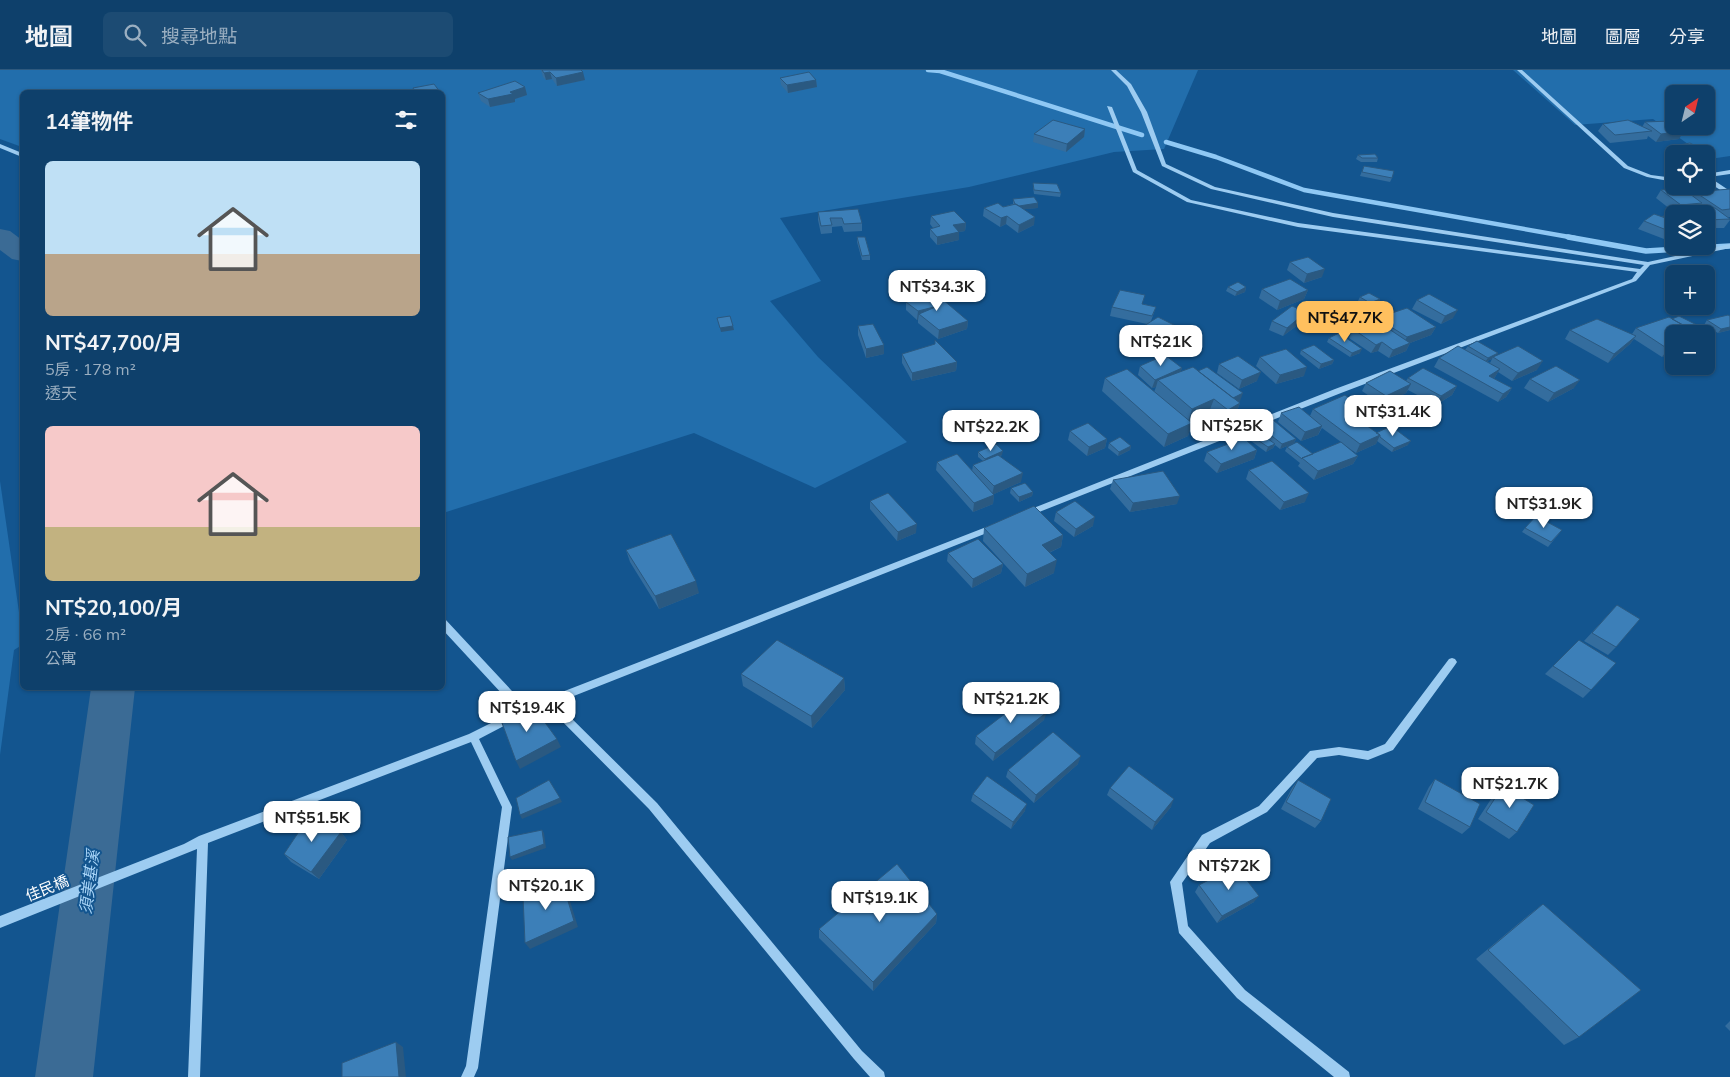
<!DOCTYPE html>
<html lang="zh-TW">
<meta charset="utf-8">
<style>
:root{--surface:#0e406b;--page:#1c4b73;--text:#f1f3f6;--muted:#9bafc1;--line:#2e597e;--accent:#ffc05e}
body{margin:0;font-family:Mulish,"Noto Sans TC",sans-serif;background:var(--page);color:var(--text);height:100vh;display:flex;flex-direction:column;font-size:19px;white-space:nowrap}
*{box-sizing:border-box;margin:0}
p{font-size:16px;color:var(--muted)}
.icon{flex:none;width:28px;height:28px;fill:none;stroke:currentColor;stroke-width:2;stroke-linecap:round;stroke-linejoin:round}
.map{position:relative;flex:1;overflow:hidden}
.sheet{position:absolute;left:20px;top:20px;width:425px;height:600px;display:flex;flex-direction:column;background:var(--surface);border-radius:8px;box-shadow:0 1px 4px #0004,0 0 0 1px var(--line)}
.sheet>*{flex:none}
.needle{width:32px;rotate:35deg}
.fabs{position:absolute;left:1665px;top:15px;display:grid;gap:10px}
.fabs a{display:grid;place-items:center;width:50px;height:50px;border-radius:8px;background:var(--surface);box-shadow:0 1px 4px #0004,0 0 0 1px var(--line);font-size:25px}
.price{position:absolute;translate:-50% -42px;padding:0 11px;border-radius:10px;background:#fff;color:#222;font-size:16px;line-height:32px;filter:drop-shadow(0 1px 2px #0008)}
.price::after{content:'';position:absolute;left:50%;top:30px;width:15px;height:11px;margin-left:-8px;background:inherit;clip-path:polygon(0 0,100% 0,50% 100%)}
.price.selected{background:var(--accent);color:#111}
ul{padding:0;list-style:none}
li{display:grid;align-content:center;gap:10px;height:265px;padding:0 25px}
li span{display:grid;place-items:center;height:155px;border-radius:8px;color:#555}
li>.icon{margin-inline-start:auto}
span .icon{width:90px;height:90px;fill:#fffc;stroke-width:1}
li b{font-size:21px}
h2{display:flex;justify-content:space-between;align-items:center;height:60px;padding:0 25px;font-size:21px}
header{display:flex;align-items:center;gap:30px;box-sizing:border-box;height:70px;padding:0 25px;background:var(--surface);border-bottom:1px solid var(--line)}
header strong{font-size:24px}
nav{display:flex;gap:28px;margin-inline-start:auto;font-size:18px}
.search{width:350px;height:45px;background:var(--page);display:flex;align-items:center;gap:12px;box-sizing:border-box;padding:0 18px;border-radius:8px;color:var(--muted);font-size:19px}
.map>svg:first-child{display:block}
.green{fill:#226eac;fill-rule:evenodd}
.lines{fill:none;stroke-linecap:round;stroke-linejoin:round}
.stream-far1{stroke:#8fc8f4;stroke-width:4.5}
.stream{stroke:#8fc8f4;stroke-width:5.5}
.river{fill:#3b6b95;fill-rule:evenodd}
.minor{fill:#9dccf1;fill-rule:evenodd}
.wall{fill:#346d9e;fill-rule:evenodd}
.shaded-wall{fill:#2a5981}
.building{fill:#3c7fb8;stroke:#2a5981}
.labels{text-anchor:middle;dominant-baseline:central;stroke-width:4;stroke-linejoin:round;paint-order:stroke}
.near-street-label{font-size:15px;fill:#fff;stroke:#13558f}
.near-water-label{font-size:16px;font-style:italic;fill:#a9d5f8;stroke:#13558f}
</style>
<header>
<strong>地圖</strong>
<div class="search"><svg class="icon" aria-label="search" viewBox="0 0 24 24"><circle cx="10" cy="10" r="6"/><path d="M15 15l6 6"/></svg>搜尋地點</div>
<nav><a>地圖</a><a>圖層</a><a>分享</a></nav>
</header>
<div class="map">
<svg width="1730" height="1007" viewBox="0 0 1730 1007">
<rect width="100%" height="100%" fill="#13558f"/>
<!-- green -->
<path class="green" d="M0,0H1198L1164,79L1114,82L969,117L780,148L821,211L770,231L818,287L907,372L815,418L694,363L443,443L442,22H22V77L0,69Z
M1513,0H1730V86L1710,89L1706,86V84H1702L1653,49L1575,55ZM1674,24H1706V56H1674Z
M0,411L20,549L22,554V575L14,580L0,685Z"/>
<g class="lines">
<!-- stream-far1 -->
<path class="stream-far1" d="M928,0L940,1L1142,65
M1166,72L1216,87L1304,120L1575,168"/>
<!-- stream -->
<path class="stream" d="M1568,167L1646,181L1730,176"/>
<!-- river -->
<path class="river" d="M0,159L10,161L22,170V191L12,189L0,180Z
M91,618H135L93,1007H35Z"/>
<!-- minor -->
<path class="minor" d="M1111,0H1116L1131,14L1147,42L1166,94L1215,117L1333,143L1648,192L1730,174V178L1650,195L1636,211L1341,323L1029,446L1025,443L1026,441L1335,319L1632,209L1637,202L1298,157L1187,132L1133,102L1107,36L1112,37L1137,100L1191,130L1298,153L1640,199L1644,195L1333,147L1211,119L1162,96L1141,42L1127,16Z
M1517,0H1522L1628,96L1651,105L1674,108V112L1647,107L1624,98Z
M0,74L22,83V87L0,78Z
M1730,100V104L1709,107L1730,121V126L1706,111V104Z
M994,454L997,455L998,457L997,459L556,633L657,733L862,981L884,1002L885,1007H870L854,989L649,739L547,636L527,644L479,669L512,737L478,998L474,1007H461L466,996L502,737L471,672L208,773L200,1007H188L197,779L0,858V846L184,774L199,766L469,664L517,640L442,559V549H445L526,636Z
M1452,588L1455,589L1457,592L1455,595L1393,680L1368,690L1339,685L1317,688L1267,742L1210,773L1182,813L1188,856L1245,920L1349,1002L1350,1007H1334L1237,928L1179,863L1170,812L1202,765L1259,736L1310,681L1339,677L1368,681L1385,674L1449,589Z"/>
</g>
<!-- wall -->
<path class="wall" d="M541,0H581L585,10L557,16L552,9L546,10L543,7Z
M780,8L816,10L817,17L788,23L781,15Z
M525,17L527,25L515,29V32L490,37L481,31L478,23Z
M1645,52L1679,69L1656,72L1648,66L1647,69L1610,73L1598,61L1603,54L1642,57Z
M1085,59L1084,67L1066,82L1033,72L1034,64Z
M1674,76L1704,84H1680L1672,80Z
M1358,85L1378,88L1377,92H1361L1356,89Z
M1364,96L1392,108L1390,112L1360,106Z
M1033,113L1061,123L1060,127L1034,124L1033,117Z
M1730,119V147H1728L1730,150L1724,158H1706V144H1685L1687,142L1675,143L1656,128L1661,120L1692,126L1695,122Z
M1013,129L1038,133V138L1024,139L1034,155L1018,163L1006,154L1000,157L983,146L984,138L1003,137L1013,134Z
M818,142L862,153V161L844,162L842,156L832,157V163L821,164L818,150Z
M1674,145V163L1664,169L1638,159L1644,151L1662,147L1663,146Z
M931,146L966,153L965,161L959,162V170L937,175L930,167V159L933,158L930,154Z
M857,167L870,185V190H862L857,172Z
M1290,192L1322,207L1304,213L1287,200Z
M1228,217H1246L1245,222L1235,226L1226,221Z
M1262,219L1308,220L1304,229L1277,240L1259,228Z
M1360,227L1380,229L1378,233L1368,237L1358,231Z
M1417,230L1453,248L1441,254L1412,239Z
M906,232L968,251L967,259L938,269L918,253V250H917L906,240Z
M1143,234L1156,237L1151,251L1184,260L1181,269L1168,278L1142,265L1144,256L1147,254L1110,246L1112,237Z
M1306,242L1303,251L1283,266L1269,260L1272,251Z
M1730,246V260L1718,263L1704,255L1707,250Z
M1377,248L1436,257L1431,265L1410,273L1406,281L1389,288L1378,281L1371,283L1349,268L1353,259L1375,251Z
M1672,249L1705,259L1700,264H1674V281L1662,287L1634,269L1630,274L1608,293L1565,269L1570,260L1632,264L1636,258Z
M858,256L884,284L866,288L858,265Z
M1329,268L1360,283L1350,287L1327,272Z
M1468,276L1498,283L1496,286L1537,300L1512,311L1498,302L1495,307L1493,309L1512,318L1506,327L1498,332L1434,297L1439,288L1465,280ZM1492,289L1490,293L1487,291Z
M1301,280L1334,290L1332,294L1319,299L1300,284Z
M902,284L957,292L956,301L912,311L902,293Z
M1260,287L1304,306L1276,314L1256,296Z
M1219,294L1257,311L1239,319L1217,303Z
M1140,296L1182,298L1180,302L1240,331L1238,332L1240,333L1235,346L1223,353L1209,342L1190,351L1192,353L1188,366L1164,377L1102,321L1105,308L1154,322L1156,317L1152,318L1138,305Z
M1408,308L1457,316L1452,325L1436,335L1408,320L1406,323L1382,335L1362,321L1366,313L1406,311Z
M1530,309L1574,318L1548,332L1524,318Z
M1313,339L1364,351L1362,352L1376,363L1408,375L1392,382L1377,371L1376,374L1356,383L1343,374L1358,386L1353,394L1314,410L1298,396L1300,393L1285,381L1287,377L1313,384L1341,372L1322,358L1318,365L1301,371L1278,352L1281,343L1310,346Z
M1259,356L1296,369L1294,373L1280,379L1275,375L1273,378L1266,382L1251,371L1253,367L1263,364L1257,360Z
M1070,361L1107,369L1105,378L1087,386L1068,370Z
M1109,373L1131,376L1130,380L1118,386L1108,378Z
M1257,380L1254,389L1217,403L1204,391L1207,382Z
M978,382L1002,385L1000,386L1021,412L994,424L993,434L973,442L936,400L937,392L972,401L973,395L983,391L978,387Z
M1249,400L1305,432L1280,440L1246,409Z
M1113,410L1177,434L1130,442L1110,419Z
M1011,418L1033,422L1032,426L1019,432L1010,423Z
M870,431L916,463L897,471L870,439Z
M1056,442L1093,456L1074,467L1054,451Z
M984,458L1063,465L1061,477L1049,483L1054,503L1025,517L983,471Z
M1525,458L1562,460L1548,477L1522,462Z
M626,480L699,523L659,539L630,492Z
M948,483L1003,494L1001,503L972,518L947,491Z
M1617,535L1616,577L1608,585L1584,571Z
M1553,596L1591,620L1583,628L1545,604Z
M741,604L844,608L845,620L812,658L743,616Z
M1044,650L993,691L975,674L976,666Z
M1078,694L1034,733L1006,707L1008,700Z
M1435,709L1470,757L1462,764L1418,739L1429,717Z
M1298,710L1321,751L1315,758L1281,739L1292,718Z
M1503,716L1517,762L1509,769L1478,749L1495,723Z
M1110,718L1171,737L1152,760L1107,725Z
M973,724L1025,741L1011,759L971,731Z
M341,762L347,770L319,809L291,792L284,784Z
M1199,815L1254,832L1217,853L1195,822Z
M1543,834L1579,967L1564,975L1476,889L1530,844Z
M937,844L936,853L873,921L819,868V859Z
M1730,951V961L1725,956Z"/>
<!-- shaded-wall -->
<path class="shaded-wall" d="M550,2L552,9L546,10L544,3Z
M583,2L585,10L557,16L556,8Z
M816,10L817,17L788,23L787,15Z
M525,17L527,25L515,29V32L490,37L488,29Z
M1085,59L1084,67L1066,82L1067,74Z
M1684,61L1679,69L1656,72L1661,64Z
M1038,133V138L1016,140L1017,136Z
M1007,146L1006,154L1000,157L1001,148Z
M1035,147L1034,155L1018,163L1019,155Z
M966,153L965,161L959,162V170L937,175V167L953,155Z
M1674,158V163L1664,169L1669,161Z
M1325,199L1322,207L1304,213L1307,204Z
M1246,217L1245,222L1235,226L1237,222Z
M1308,220L1304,229L1277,240L1280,231Z
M1380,229L1378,233L1368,237L1370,233Z
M938,236L919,244L918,250H917L918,241Z
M1458,240L1453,248L1441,254L1445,246Z
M1306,242L1303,251L1283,266L1287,258Z
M968,251L967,259L938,269L939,260Z
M733,256L734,260L721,262L720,258Z
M1436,257L1431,265L1410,273L1406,281L1389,288L1393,280L1402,276L1407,267Z
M1730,257V260L1718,263L1721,259Z
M1705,259L1701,263L1695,264Z
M1184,260L1181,269L1168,278L1170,270Z
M1636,266L1630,274L1608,293L1614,284Z
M1382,272L1378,281L1371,283L1376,275Z
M884,275V284L866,288V279Z
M1674,276V281L1662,287L1668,279Z
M1362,279L1360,283L1350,287L1352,283Z
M1498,283L1495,288L1493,287L1492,289L1485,292L1488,288Z
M1334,290L1332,294L1319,299L1321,294Z
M1543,291L1537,300L1512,311L1518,303Z
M957,292L956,301L912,311V303Z
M1307,297L1304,306L1276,314L1280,305Z
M1182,298L1179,307L1158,310L1156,317L1152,318L1155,310Z
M1500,299L1495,307L1485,314L1489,306Z
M1261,302L1257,311L1239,319L1242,310Z
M1580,310L1574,318L1548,332L1554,323Z
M1411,314L1406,323L1382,335L1386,326Z
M1457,316L1452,325L1436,335L1441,326Z
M1512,318L1506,327L1498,332L1503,324Z
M1243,323L1240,331L1230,336L1233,328Z
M1214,329L1209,342L1188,352L1192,339Z
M1240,333L1235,346L1223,353L1228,340Z
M1369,342L1364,351L1351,357L1356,348Z
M1192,353L1188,366L1164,377L1168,364Z
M1322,356L1318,365L1301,371L1305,362Z
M1380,365L1376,374L1356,383L1360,374Z
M1107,369L1105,378L1087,386L1089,377Z
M1296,369L1294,373L1280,379L1282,374Z
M1411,371L1408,375L1392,382L1394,378Z
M1275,374L1273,378L1266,382L1268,377Z
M1131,376L1130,380L1118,386L1119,382Z
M1257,380L1254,389L1217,403L1221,394Z
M1003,381L1002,385L985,393V389Z
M1358,386L1353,394L1314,410L1318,401Z
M1023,403L1021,412L992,425L994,416Z
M1033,422L1032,426L1019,432V427Z
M1309,423L1305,432L1280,440L1284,432Z
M994,425L993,434L973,442L974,433Z
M1180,426L1177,434L1130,442L1133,433Z
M1095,447L1093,456L1074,467L1076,459Z
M917,454L916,463L897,471L898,462Z
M1063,465L1061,477L1039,487L1042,475Z
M1057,490L1054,503L1025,517L1027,504Z
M1003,494L1001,503L972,518L973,509Z
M696,511L699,523L659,539L655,526Z
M844,608L845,620L812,658L811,646Z
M1047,642L1044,650L993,691L995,683Z
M557,669L561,677L520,699L516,691Z
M1081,686L1078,694L1034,733L1036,725Z
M560,728L562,732L522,749L520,745Z
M1174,729L1171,737L1152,760L1155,752Z
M1027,734L1025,741L1011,759L1013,752Z
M542,760L544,763L546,778L512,790L510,787Z
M341,762L347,770L319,809L311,802Z
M562,811L566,818L578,857L530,879L525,873Z
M1259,826L1254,832L1217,853L1222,846Z
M937,844L936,853L873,921V912Z
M396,972L403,977L406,1007H399Z"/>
<!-- building -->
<path class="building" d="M542,0H581L583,2L556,8L550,2L544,3Z
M809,2L816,10L787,15L780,8Z
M515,11L525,17L510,22L513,24L488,29L478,23Z
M434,14L440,22H415L413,18Z
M1053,50L1085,59L1067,74L1034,64Z
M1628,50L1652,61L1615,65L1603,54Z
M1670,51L1674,54V56H1677L1684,61L1661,64L1645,52Z
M1690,73L1705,81L1698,84H1690L1674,76Z
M1375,84L1378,88H1362L1358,85Z
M1364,96L1394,101L1392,108L1362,102Z
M1033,113L1057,114L1061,123L1034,120Z
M1682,118L1702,133L1681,135L1661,120Z
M1730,119V139L1722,140L1695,122Z
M1034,127L1038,133L1019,136L1015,134L1013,129Z
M998,133L1003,137L1016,134L1035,147L1019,155L1007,146L1001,148L984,138Z
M1715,138L1730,149L1706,150V144H1695L1689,139Z
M858,139L862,153L844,154L842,148H830L832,155L821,156L818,142Z
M954,141L966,153L953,155L959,162L937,167L930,159L940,156L931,146Z
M1654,144L1674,151V158L1669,161L1644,151Z
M1674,145V151L1667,149L1663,146Z
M857,167H865L870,185L862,186Z
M1308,187L1325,199L1307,204L1290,192Z
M1290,209L1308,220L1280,231L1262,219Z
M1238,212L1246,217L1237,222L1228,217Z
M1120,220L1145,225L1142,234L1156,237L1152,246L1112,237Z
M935,223L968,251L939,260L919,244L938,236L918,241L906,232Z
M1369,223L1380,229L1370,233L1360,227Z
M1429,224L1458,240L1445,246L1417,230Z
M1292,236L1306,242L1287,258L1272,251Z
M1407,238L1436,257L1407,267L1377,248Z
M1728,245L1730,246V257L1721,259L1707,250Z
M730,246L733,256L720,258L717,248Z
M1679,246L1705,259L1697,263L1672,249Z
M1158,247L1184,260L1170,270L1144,256Z
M1669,247L1697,263L1695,264H1674V276L1668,279L1636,258Z
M1597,249L1636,266L1614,284L1570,260Z
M1377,251L1410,273L1393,280L1382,272L1376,275L1353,259Z
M873,254L884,275L866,279L858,256Z
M1339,263L1362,279L1352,283L1329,268Z
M935,270L957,292L912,303L902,284L935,274Z
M1477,271L1498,283L1488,288L1468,276Z
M1314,275L1334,290L1321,294L1301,280Z
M1458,276L1500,299L1489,306L1512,318L1503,324L1439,288Z
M1518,276L1543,291L1518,303L1493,287Z
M1286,279L1307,297L1280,305L1260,287Z
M1165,285L1182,298L1155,310L1140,296Z
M1238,286L1261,302L1242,310L1219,294Z
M1556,296L1580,310L1554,323L1530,309Z
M1193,297L1240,333L1228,340L1214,329L1192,339L1158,310Z
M1207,297L1243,323L1233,328L1198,301Z
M1423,298L1457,316L1441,326L1408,308Z
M1127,299L1192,353L1168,364L1105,308Z
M1390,301L1411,314L1386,326L1366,313Z
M1345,325L1369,342L1356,348L1380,365L1360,374L1313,339Z
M1299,337L1322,356L1305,362L1281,343Z
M1273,350L1296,369L1282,374L1259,356Z
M1088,353L1107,369L1089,377L1070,361Z
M1391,356L1411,371L1394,378L1380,367V365L1376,363Z
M1260,363L1275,374L1268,377L1253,367Z
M1120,367L1131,376L1119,382L1109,373Z
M1244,368L1257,380L1221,394L1207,382Z
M1297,372L1313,384L1302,388H1303L1302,389L1287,377Z
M1341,372L1358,386L1318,401L1302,388Z
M996,374L1003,381L985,389L978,382Z
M957,384L994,425L974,433L937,392Z
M998,385L1023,403L994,416L973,395Z
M1272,391L1309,423L1284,432L1249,400Z
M1163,401L1180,426L1133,433L1113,410Z
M1025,413L1033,422L1019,427L1011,418Z
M888,423L917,454L898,462L870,431Z
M1075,431L1095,447L1076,459L1056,442Z
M1034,436L1063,465L1042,475L1057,490L1027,504L984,458Z
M1536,446L1562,460L1551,472L1525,458Z
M671,464L696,511L655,526L626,480Z
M978,469L1003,494L973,509L948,483Z
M1617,535L1640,549L1616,577L1592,563Z
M777,570L844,608L811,646L741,604Z
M1579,570L1616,593L1591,620L1553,596Z
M1028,626L1047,642L995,683L976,666Z
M533,636L557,669L516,691L502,653Z
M1053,662L1081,686L1036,725L1008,700Z
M1129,696L1174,729L1155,752L1110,718Z
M987,706L1027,734L1013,752L973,724Z
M1435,709L1480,734L1470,757L1425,732Z
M549,710L560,728L520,745L516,728Z
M1298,710L1331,729L1321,751L1286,732Z
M1503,716L1534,735L1517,762L1486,742Z
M310,745L341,762L311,802L284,784Z
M542,760L544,774L510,787L508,767Z
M897,794L937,844L873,912L819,859Z
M1236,796L1259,826L1222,846L1199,815Z
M562,811L574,851L525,873L523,826Z
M1543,834L1641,920L1579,967L1488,880Z
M396,972L399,1007H342V993Z"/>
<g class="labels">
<!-- near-street labels -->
<g class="near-street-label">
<text transform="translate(47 818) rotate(-22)">佳民橋</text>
</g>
<!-- near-water labels -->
<g class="near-water-label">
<text transform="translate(89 812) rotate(-83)">須美基溪</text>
</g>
</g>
</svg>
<div class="fabs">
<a><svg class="needle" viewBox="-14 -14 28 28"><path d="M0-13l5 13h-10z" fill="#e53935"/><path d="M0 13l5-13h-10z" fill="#9bafc1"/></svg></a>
<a><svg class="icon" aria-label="locate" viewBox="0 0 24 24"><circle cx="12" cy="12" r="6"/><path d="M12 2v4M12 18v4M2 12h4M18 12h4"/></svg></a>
<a><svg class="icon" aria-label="layers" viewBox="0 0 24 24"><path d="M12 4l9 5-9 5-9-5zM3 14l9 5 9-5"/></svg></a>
<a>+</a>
<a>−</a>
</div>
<b class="price" style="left:937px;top:242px">NT$34.3K</b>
<b class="price selected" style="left:1345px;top:273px">NT$47.7K</b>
<b class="price" style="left:1161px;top:297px">NT$21K</b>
<b class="price" style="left:1393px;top:367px">NT$31.4K</b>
<b class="price" style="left:1232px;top:381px">NT$25K</b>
<b class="price" style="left:991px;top:382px">NT$22.2K</b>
<b class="price" style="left:1544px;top:459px">NT$31.9K</b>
<b class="price" style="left:1011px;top:654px">NT$21.2K</b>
<b class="price" style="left:527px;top:663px">NT$19.4K</b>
<b class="price" style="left:1510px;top:739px">NT$21.7K</b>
<b class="price" style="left:312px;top:773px">NT$51.5K</b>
<b class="price" style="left:1229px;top:821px">NT$72K</b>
<b class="price" style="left:546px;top:841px">NT$20.1K</b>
<b class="price" style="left:880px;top:853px">NT$19.1K</b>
<section class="sheet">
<h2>14筆物件<svg class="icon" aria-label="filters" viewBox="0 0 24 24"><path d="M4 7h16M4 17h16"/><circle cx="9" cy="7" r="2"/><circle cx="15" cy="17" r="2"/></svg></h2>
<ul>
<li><span style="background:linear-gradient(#bfe0f5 60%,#b9a48a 0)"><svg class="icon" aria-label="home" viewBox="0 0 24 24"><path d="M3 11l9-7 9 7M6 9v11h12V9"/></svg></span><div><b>NT$47,700/月</b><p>5房 · 178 m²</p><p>透天</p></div></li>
<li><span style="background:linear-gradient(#f6c9c9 65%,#c2b280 0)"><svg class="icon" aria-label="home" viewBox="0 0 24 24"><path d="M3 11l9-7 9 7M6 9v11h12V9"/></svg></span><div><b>NT$20,100/月</b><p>2房 · 66 m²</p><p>公寓</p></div></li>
</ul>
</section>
</div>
